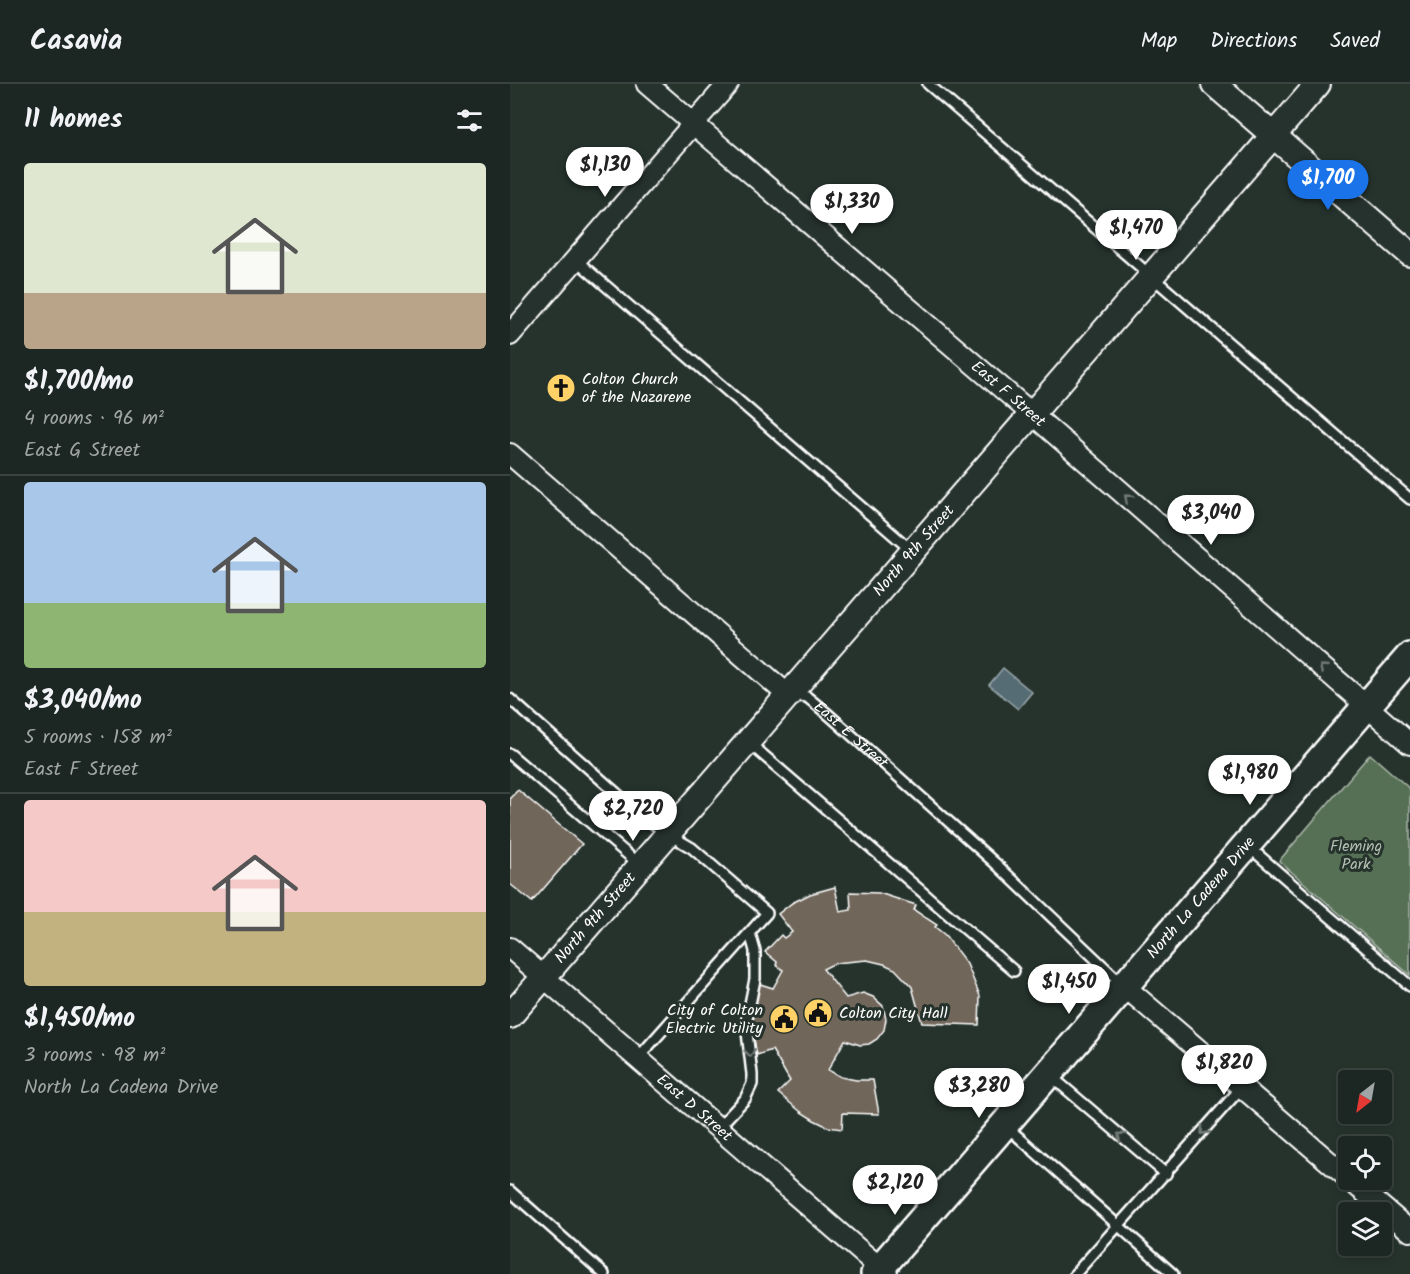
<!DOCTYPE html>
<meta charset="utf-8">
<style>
:root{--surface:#1c2622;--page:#252e2a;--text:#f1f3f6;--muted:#a0a5a5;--line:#3a4340;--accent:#1a73e8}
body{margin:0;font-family:Kalam,sans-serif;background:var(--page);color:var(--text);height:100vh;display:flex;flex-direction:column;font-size:22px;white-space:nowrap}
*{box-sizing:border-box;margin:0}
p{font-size:20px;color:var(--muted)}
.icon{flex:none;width:33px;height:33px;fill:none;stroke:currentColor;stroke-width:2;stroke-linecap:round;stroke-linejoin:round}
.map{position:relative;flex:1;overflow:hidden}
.details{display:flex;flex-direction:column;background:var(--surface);width:510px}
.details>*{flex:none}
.needle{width:39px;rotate:211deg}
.tools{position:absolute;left:828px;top:986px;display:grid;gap:12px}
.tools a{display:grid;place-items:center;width:54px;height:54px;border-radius:6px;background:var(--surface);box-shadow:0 3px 9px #0003,0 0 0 2px var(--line);font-size:30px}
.price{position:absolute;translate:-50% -51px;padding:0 14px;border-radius:21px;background:#fff;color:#222;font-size:20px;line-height:39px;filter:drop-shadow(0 2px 3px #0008)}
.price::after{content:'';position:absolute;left:50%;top:36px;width:18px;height:14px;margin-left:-9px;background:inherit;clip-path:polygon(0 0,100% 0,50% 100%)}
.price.on{background:var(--accent);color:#fff}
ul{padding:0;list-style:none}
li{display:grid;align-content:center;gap:12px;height:318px;padding:0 24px}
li+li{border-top:2px solid var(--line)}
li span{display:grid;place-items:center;height:186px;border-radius:6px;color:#555}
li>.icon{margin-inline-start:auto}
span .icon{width:108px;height:108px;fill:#fffc;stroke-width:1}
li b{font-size:26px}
h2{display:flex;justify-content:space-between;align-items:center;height:72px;padding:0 24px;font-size:26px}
header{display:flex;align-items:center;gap:36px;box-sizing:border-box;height:84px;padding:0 30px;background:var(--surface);border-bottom:2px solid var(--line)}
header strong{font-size:28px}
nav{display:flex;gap:33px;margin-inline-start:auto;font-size:21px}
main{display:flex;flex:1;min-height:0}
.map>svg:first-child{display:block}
.green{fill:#577055;stroke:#abb8aa;stroke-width:1.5}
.water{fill:#566c74;stroke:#9aa7ac;stroke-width:1.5}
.building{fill:#71665a;stroke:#fff;stroke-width:1.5}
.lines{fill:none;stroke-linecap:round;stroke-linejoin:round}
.service-casing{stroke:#fff;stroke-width:14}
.minor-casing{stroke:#fff;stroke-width:24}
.tertiary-casing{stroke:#fff;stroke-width:28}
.secondary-casing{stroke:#fff;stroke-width:32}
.service{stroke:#26332d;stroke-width:9}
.minor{stroke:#26332d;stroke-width:20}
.tertiary{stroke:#26332d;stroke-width:24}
.secondary{stroke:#26332d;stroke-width:27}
.oneway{stroke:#727a76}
.labels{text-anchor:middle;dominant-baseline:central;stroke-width:6;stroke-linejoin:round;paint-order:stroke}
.poi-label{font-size:16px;fill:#fff;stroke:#26332d;text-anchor:start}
.street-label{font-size:16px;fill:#fff;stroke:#26332d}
.park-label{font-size:16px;fill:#b3bfb2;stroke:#26332d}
</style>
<header>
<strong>Casavia</strong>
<nav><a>Map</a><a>Directions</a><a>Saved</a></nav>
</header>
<main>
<section class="details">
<h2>11 homes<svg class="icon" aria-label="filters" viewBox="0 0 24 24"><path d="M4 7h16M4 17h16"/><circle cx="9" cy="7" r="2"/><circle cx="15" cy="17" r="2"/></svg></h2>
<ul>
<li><span style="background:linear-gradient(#dfe7d0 70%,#b9a48a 0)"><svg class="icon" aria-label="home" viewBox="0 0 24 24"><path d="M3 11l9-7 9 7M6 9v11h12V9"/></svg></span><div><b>$1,700/mo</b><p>4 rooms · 96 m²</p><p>East G Street</p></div></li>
<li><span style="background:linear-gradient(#a9c7e8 65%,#8fb573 0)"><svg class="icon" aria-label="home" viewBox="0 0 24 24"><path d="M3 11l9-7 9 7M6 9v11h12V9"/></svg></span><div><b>$3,040/mo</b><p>5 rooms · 158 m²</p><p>East F Street</p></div></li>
<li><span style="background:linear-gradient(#f6c9c9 60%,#c2b280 0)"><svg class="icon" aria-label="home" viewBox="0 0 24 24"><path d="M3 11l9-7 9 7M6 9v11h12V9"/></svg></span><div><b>$1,450/mo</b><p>3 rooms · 98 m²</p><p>North La Cadena Drive</p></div></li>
</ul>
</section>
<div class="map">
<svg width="900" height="1190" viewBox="0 0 900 1190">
<rect width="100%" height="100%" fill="#26332d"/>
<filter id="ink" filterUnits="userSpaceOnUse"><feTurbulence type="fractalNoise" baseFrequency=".0167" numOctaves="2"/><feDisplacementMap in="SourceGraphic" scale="12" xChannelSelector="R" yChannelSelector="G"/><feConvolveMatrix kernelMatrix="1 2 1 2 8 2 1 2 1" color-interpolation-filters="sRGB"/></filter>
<g filter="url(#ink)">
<!-- green -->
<path class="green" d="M860,670L900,705V891L769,777Z"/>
<!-- water -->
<path class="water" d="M493,584L522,608L508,625L479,601Z"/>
<!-- building -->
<path class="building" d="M8,706L72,760L22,818L0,800V714Z
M325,803L330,828L341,826L340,808L369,809L406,821L404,826L427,841L425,843L435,851L457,880L470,912L469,941L412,939L402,903L385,885L374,880L357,876L325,879L313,885L336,914L353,909L363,913L373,922L376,935L374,946L367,955L359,960L350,961L335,956L318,986L331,993L346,996H363L369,1030L333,1029L332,1045L318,1043L304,1036L291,1028L268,1009L280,997L262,966L247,971L241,940L242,920L247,899L263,904L273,886L266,881L267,878L255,868L271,851L274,854L282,848L268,830L282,819L300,810Z"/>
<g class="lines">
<!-- service casing -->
<g class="service-casing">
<g id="service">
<path d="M418,0L900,415"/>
<path d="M66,176L401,466"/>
<path id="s1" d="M281,611L297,613L319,631L485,779L612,900"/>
<path d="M0,615L129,729L158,750L182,764L257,829L127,975"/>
<path d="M238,658L504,887"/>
<path d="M0,670L130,781"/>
<path d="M738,762L900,902"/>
<path d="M541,992L656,1090"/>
<path d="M496,1042L663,1190"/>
<path d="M208,1044L235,1015L242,1000V990L236,940L245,895V867L240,849"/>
<path d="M0,1107L94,1190"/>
<path d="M565,1190L732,1003"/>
</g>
</g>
<!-- minor casing -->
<g class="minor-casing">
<g id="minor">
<path id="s2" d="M137,0L522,330L900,660"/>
<path d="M0,251L218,0"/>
<path d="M0,370L278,611"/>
<path id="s3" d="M0,864L377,1190"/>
<path d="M614,902L838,1094"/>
<path d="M839,1095L900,1147"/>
</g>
</g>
<!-- tertiary casing -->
<g class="tertiary-casing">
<g id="tertiary">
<path d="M704,0L900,170"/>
<path id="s4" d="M0,932L808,0"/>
</g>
</g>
<!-- secondary casing -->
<g class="secondary-casing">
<g id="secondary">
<path id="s5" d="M365,1190L900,572"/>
</g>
</g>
<!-- service -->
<use href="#service" class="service"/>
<!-- minor -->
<use href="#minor" class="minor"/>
<!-- tertiary -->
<use href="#tertiary" class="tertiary"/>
<!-- secondary -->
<use href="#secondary" class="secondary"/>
</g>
<!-- one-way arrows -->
<defs><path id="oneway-chevron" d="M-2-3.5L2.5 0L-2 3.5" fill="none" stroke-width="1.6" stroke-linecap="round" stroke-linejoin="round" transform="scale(1.5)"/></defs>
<g class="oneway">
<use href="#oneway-chevron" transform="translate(618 414) rotate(-139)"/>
<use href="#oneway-chevron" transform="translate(813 584) rotate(-139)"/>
<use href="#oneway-chevron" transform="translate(240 969) rotate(83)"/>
<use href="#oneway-chevron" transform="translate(694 1047) rotate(132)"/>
<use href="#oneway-chevron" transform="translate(611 1052) rotate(-140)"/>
</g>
</g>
<!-- icons -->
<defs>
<g id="church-disc" transform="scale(1.5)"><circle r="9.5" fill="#ffd166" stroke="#26332d"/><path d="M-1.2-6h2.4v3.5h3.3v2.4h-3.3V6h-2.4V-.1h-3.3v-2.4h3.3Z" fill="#111"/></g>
<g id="civic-disc" transform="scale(1.5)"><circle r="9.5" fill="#ffd166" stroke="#26332d"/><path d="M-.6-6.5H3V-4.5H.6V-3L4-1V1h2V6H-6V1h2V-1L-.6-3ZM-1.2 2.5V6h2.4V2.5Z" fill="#111"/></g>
</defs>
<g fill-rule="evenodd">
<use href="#church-disc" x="51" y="304"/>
<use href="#civic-disc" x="308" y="929"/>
<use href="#civic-disc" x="274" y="935"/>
</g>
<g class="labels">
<!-- poi labels -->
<g class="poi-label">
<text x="72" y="295">Colton Church<tspan x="72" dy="18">of the Nazarene</tspan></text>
<text x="253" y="926" text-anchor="end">City of Colton<tspan x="253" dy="18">Electric Utility</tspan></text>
<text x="329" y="929">Colton City Hall</text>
</g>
<!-- street labels -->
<g class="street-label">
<text stroke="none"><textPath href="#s2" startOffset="476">East F Street</textPath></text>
<text stroke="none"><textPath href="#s4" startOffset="616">North 9th Street</textPath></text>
<text stroke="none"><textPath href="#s1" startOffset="74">East E Street</textPath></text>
<text stroke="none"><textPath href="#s5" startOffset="498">North La Cadena Drive</textPath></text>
<text stroke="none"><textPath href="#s4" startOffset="130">North 9th Street</textPath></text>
<text stroke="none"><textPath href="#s3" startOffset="244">East D Street</textPath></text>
</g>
<!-- park labels -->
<g class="park-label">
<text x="846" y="762">Fleming<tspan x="846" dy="18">Park</tspan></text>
</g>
</g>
</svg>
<div class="tools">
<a><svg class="needle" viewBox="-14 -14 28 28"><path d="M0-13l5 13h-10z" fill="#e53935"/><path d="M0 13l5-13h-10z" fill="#a0a5a5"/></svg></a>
<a><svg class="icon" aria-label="locate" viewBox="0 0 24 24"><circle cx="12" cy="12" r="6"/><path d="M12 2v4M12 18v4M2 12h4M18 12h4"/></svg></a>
<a><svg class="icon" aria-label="layers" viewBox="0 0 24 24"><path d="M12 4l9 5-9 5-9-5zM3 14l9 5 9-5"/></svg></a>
</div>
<b class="price" style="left:95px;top:114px">$1,130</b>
<b class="price on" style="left:818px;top:127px">$1,700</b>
<b class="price" style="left:342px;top:151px">$1,330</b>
<b class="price" style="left:626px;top:177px">$1,470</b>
<b class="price" style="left:701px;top:462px">$3,040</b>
<b class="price" style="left:740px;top:722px">$1,980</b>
<b class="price" style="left:123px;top:758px">$2,720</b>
<b class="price" style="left:559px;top:931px">$1,450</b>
<b class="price" style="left:714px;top:1012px">$1,820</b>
<b class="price" style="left:469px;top:1035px">$3,280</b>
<b class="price" style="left:385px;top:1132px">$2,120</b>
</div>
</main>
